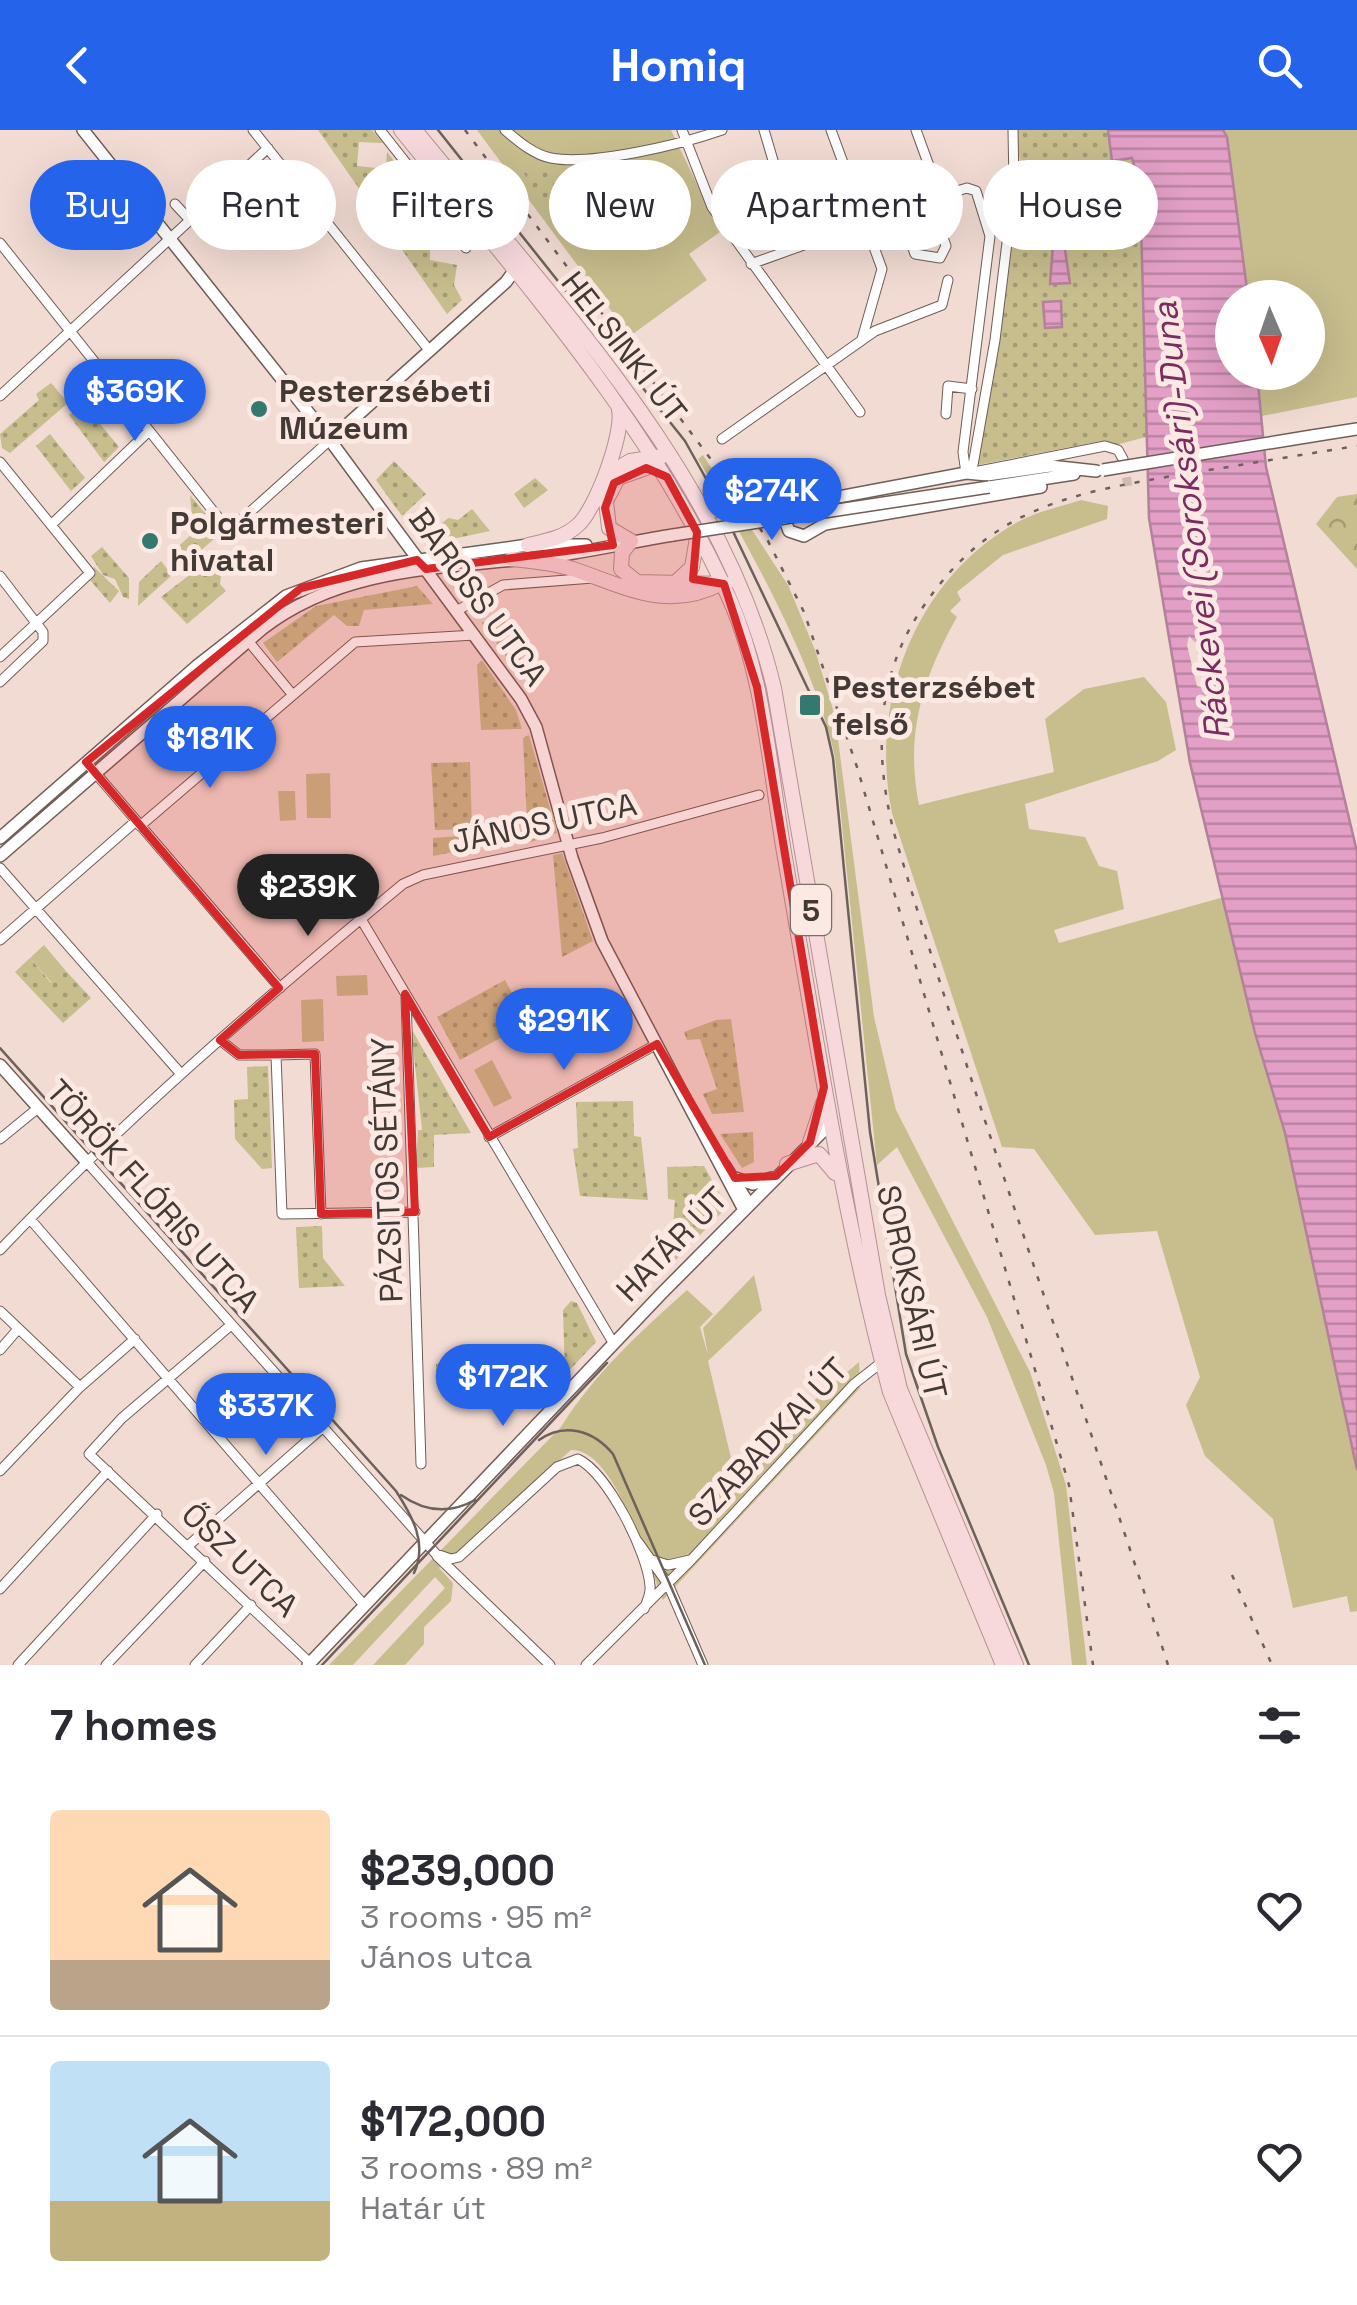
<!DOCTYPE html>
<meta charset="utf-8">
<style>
:root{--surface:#fff;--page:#f2f2f3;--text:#2b2b33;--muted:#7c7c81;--line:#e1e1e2;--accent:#2563eb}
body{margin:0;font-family:"Space Grotesk",sans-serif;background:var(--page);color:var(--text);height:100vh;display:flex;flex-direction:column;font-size:38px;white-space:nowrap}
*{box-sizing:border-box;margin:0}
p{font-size:32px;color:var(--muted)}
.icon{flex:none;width:55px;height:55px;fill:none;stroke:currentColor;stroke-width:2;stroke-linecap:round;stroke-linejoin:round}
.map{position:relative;height:1535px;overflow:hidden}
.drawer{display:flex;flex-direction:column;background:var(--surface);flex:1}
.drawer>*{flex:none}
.top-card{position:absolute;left:30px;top:30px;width:1298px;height:90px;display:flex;gap:20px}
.needle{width:65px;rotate:178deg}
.fabs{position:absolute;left:1215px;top:150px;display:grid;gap:20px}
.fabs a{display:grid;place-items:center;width:110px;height:110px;border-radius:50%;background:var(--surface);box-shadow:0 10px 40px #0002;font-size:50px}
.price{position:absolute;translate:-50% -85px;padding:0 22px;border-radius:35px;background:var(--accent);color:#fff;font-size:32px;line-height:65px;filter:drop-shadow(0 2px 5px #0008)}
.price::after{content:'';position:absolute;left:50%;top:60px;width:30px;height:22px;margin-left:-15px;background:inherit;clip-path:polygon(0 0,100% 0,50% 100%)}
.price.active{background:#222;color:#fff}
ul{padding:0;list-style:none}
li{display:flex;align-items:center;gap:30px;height:250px;padding:0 50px}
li+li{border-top:2px solid var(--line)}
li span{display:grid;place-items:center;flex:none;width:280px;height:200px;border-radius:10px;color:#555}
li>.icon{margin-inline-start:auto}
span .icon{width:120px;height:120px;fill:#fffc;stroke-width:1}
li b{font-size:42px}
h2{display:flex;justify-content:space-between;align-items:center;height:120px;padding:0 50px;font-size:42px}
.tag{padding:0 35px;border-radius:45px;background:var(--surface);box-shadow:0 10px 40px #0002;font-size:35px;line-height:90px}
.tag.active{background:var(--accent);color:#fff}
header{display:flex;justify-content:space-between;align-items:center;height:130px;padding:0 50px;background:var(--accent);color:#fff;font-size:45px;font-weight:700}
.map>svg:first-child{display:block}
.green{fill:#c7bd8d}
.forest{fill:url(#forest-crowns)}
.park{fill:url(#park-dots)}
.water{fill:url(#water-rules);stroke:#b3819b;stroke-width:2.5}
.pier{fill:#f2dbd3}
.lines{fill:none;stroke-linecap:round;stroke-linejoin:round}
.street-tunnel{stroke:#cfbbb4;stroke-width:9;stroke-dasharray:9 4.5;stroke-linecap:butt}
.street-casing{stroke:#715e57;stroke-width:11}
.secondary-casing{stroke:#715e57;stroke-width:14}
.primary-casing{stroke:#b49092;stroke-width:16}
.street{stroke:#fff;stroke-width:9}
.secondary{stroke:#fff;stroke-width:11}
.primary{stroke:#f7d9dc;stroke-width:14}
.tram{stroke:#6d615c;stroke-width:2.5}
.rail{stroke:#6d615c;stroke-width:2.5;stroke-dasharray:5 10;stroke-linecap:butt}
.secondary-bridge-casing{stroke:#715e57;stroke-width:14;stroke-linecap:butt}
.secondary-bridge{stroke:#fff;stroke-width:11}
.marked{fill:#d62828;fill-opacity:0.2;stroke:#d62828;stroke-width:8;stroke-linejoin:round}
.poi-dot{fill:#33796f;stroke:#fce9e3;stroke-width:4}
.labels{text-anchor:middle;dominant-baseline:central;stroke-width:10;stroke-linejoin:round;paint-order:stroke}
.shield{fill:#fce9e3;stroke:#7a6e6a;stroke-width:2.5}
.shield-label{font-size:30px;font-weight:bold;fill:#433a36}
.street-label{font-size:32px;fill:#433a36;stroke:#fce9e3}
.poi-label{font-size:32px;font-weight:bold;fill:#433a36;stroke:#fce9e3;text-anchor:start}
.water-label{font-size:35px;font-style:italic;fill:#7b2c5f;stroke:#fce9e3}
</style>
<header><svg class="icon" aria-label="back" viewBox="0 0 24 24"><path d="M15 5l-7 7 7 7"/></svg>Homiq<svg class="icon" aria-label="search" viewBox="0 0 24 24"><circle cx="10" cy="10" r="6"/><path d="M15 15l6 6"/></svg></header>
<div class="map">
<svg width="1357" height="1535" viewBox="0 0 1357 1535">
<defs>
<pattern id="forest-crowns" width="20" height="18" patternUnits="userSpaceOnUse" patternTransform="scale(2.5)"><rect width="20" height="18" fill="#c7bd8d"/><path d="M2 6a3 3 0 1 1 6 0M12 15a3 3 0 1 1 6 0" fill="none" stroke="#a39b74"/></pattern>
<pattern id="park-dots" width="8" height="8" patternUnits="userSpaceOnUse" patternTransform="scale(2.5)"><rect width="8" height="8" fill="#c7bd8d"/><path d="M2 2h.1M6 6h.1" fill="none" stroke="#a39b74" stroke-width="1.8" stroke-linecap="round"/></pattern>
<pattern id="water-rules" width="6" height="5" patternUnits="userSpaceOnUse" patternTransform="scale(2.5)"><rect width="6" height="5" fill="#e39fc6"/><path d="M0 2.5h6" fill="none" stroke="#ba83a2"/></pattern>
</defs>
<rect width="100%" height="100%" fill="#f2dbd3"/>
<!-- green -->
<path class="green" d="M477,0H671L720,102L689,124L707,150L630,206Z
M1223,0H1357V267L1262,286L1257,243L1308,242V168L1248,167Z
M703,325L788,455L815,520L835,586L874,887L896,980L1030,1242L1066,1355L1087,1535H1072L1054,1363L1046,1335L987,1187L897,1017L877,1035L835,627C813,529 748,416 698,329Z
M1081,370L1108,376L1107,389L1003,425L957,462L961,470L950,481L957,487C922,549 905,605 919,675L1054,642L1045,589L1084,559L1144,547L1166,572L1176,620L1158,631L1025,674L1029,699L1085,707L1099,736L1117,741L1124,779L1054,800L1059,813L1224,767L1255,903L1285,1003L1357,1340V1481L1350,1482L1347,1466L1293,1478L1273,1389L1205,1326L1186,1275L1200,1247L1157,1101L1095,1105L1034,1019L1002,1017L892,683C869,572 915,450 1016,393C1035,382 1060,377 1081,370Z
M330,643L331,688H307L306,644Z
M278,661H295L296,690L280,691Z
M44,815L66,841L52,853L30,828Z
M367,845L368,865L337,866L336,846Z
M323,869L324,911L302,912L301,870Z
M492,930L512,968L494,977L474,940Z
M754,1145L762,1180L708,1231L736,1349L789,1292L859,1232L860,1258L663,1470C649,1436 614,1317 571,1320L439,1438L453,1453L451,1471L424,1497V1514L405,1535H373L445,1458L435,1447L353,1535H329L561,1297C594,1244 640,1202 687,1160L713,1184L700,1197L708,1225L703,1198Z"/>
<!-- forest -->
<path class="forest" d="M1357,364V439L1316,394L1337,367Z"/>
<!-- park -->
<path class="park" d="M318,0H372L383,13L359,12L357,36L386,39L387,22L416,59L395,57L394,81L423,86V70L452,106L430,105V130L457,135L454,155L462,170L447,184Z
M1016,0H1108L1112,30L1132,27L1140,57L1146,307L1112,316L1101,311L978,335L1022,48Z
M538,37H593L596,52L544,74L523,42Z
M51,253L68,273L10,323L2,318L0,304L39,270L36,264Z
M83,273L119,317L104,332L69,285Z
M50,304L85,348L71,361L36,316Z
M394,331L426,364L402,386L376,350Z
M535,348L548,360L524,378L514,364Z
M190,365L218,399L193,397Z
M472,379L490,401L438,412L431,403L448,388L458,390Z
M193,403L215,408L182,437L171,423Z
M102,417L129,448V469L123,467L115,449L103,445L91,426Z
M161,431L172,445L138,476L139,452Z
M205,433L221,446L220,454L226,461L187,494L161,467Z
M94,437L119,461L110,473L90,450Z
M417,456L433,474L364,480L359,496H347L334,485L277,532L263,513L316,476Z
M516,491C517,508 524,535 522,548L481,492Z
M482,530L516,580L522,599L481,600L477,535Z
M529,605L557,703L528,713L523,608Z
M470,632L472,699L435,700L431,633Z
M472,705L473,718L433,726V708Z
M562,723L593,811L562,827L553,725Z
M30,828L51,853L66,841L91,868L63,893L15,842Z
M505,850L528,893L460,930L437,887Z
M731,889L744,982L712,984L703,964L717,959L700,909L687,910L684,902L716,890Z
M411,898L471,1003L434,1005V1037L416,1038L418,1000H422Z
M268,936L272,1038L262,1039L235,1009L234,970L248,969L247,937Z
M633,971L634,1006L641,1007L648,1070L580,1066L573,1019L578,1018L576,972Z
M753,1002L754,1032L742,1038L720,1004Z
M704,1036L727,1077L670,1136L675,1070L668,1069L667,1037Z
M322,1096L323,1128L345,1156L299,1158L296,1097Z
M571,1171L577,1173L596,1212L565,1245L563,1180Z
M468,1233V1256L437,1257L436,1234Z"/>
<!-- water -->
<path class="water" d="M1108,0H1223L1227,7L1248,167L1232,168V242L1257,243L1266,337L1357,722V1340L1285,1003L1255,903L1190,633L1149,388L1140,57L1132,28L1112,31Z
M1064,114L1070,153L1050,154L1053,115Z
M1061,171L1062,197L1045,198L1043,172Z"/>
<!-- pier -->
<path class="pier" d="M1189,506L1196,513L1204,558L1197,556L1187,515Z"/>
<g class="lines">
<!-- street-tunnel -->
<path class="street-tunnel" d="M1124,334L1128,356"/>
<!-- street casing -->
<g class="street-casing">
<path id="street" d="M253,0L429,220
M380,0L459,100L466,118
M505,0C518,11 534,25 551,28C592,36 682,14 722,0
M682,0L712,77L860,282
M764,0L785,71L810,113
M831,0L882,139L862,209
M916,0L940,66
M175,74L188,88
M899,81L915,124L940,128L946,116L930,70
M0,113L229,401L330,310
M751,134L940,66L967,58L976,61L990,106L963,322L966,343
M0,266L268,18
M946,284L948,256L972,259
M722,309L875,201L942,175L948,150
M0,332L90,443L0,527
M979,341L1105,316L1118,320L1123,329
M966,343L973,335L995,210L1014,56L1013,0
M51,395L149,301
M0,446L43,502V511L0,552
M458,480L503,455L593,448
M249,512L292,564
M86,632L280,858
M140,696L355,512L475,505
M0,738L181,944
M361,789L614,1214
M0,810L136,691
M406,867L421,1334
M220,910L239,925H276
M489,1007L657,914
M0,1009L38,978
M86,1031L436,1424L451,1429L459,1427L557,1337L578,1329C608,1343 648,1424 650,1456C651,1464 647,1472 644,1479
M321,1084L315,924L276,925L282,1084L415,1082
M30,1089L364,1475
M0,1120C125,988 263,870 403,754L423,745L602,708L759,665
M0,1181L80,1257
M231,1195L122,1288L89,1324L310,1533
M0,1220L18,1199
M0,1341L80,1257L135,1209
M638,1412L668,1454L703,1535
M189,1415L322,1298
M437,1426L550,1535
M652,1430L668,1435L690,1430
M0,1459L108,1341
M18,1535L157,1384
M106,1535L205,1431
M195,1535L251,1475
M586,1535L692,1429L854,1254L882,1232"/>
</g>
<!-- secondary casing -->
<g class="secondary-casing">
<path id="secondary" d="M83,0L324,302L521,569L536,597L572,728L602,811L744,1080
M1312,306L1357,299
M330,310L506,152L519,134
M989,357L1074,344
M763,373L791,376L966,343L987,345L1050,336L1096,341
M781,380L789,401L804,406L825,394L1041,357
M0,708L198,535L286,466L361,438L528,415H586
M0,726L262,499C352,429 467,440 574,423C607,418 640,410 673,405
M0,935L86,1031
M725,1036L747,1071
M735,1048L753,1054L772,1048
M308,1535L662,1163L830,994"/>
</g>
<!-- primary casing -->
<g class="primary-casing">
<path id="primary" d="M401,0C520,148 653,295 730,470C765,550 770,643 785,728C816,907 843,1086 890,1262L1003,1535
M415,0C551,168 723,343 774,558L878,1165L900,1259L1016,1535
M663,325L646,338L618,348L606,371L609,398L631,411L622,423L621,439L637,452L726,454
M605,346L630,331L663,326
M698,371L713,380L735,377
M528,415C546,411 564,408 578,395C596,379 624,303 619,280
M512,429C533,431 553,433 573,439C626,457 668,482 722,453
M677,451L692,437L697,408
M810,1012L823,973
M787,1034L819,1024L835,1043"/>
</g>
<!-- street -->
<use href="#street" class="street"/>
<!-- secondary -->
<use href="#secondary" class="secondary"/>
<!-- primary -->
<use href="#primary" class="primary"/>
<!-- tram -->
<path class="tram" d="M438,0L685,311L719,372L826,597L833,628L870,1002L906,1224L938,1317L1029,1535
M0,918L396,1361C412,1386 428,1413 414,1443
M539,1310C564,1292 593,1300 613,1324L705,1535
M401,1365C425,1382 450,1384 475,1370
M322,1535L607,1233"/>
<!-- rail -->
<path class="rail" d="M465,0L739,367L767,409L804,482L857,637L1069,1355L1093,1535
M1232,1445L1272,1535
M1168,1535C1078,1257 977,983 894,703C874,623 875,547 923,477C990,377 1072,363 1184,344C1242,335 1299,325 1357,316"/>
<!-- secondary-bridge casing -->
<g class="secondary-bridge-casing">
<path id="secondary-bridge" d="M1103,340L1312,306
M738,377L763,373
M673,405L989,357"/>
</g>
<!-- secondary-bridge -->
<use href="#secondary-bridge" class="secondary-bridge"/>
</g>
<!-- marked area -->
<path class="marked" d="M646,338L667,347L697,402L693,449L724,454L757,557L824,957L810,1012L776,1046L735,1048L657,914L489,1007L405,864L415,1082L321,1084L315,924L239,925L220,910L279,858L86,632L301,458L417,430L426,439L613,415L605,378L614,353Z"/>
<!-- markers -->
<g class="poi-dot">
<circle cx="259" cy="279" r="10"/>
<circle cx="150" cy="411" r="10"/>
<rect x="798" y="563" width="24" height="24" rx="5"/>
</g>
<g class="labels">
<!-- shield labels -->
<rect class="shield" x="791" y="755" width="40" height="50" rx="8"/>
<g class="shield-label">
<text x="811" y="780">5</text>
</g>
<!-- street labels -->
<g class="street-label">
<text transform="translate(624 217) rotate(52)">HELSINKI ÚT</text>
<text transform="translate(478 467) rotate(54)">BAROSS UTCA</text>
<text transform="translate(544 693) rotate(-12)">JÁNOS UTCA</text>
<text transform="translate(387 1040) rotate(-92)">PÁZSITOS SÉTÁNY</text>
<text transform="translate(153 1066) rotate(48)">TÖRÖK FLÓRIS UTCA</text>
<text transform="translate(672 1114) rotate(-46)">HATÁR ÚT</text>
<text transform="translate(912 1162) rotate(77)">SOROKSÁRI ÚT</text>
<text transform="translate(768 1312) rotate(-47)">SZABADKAI ÚT</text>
<text transform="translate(240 1430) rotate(44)">ŐSZ UTCA</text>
</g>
<!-- poi labels -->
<g class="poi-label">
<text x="279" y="261">Pesterzsébeti<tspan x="279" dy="37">Múzeum</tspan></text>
<text x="170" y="393">Polgármesteri<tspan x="170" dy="37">hivatal</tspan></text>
<text x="832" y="557">Pesterzsébet<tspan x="832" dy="37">felső</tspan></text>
</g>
<!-- water labels -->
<g class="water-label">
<text transform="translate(1191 391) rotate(-97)">Ráckevei (Soroksári)-Duna</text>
</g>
</g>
</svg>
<div class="fabs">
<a><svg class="needle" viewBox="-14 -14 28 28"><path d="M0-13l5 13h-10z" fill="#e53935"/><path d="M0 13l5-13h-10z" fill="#7c7c81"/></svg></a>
</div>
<b class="price" style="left:135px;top:314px">$369K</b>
<b class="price" style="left:772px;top:413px">$274K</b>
<b class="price" style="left:210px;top:661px">$181K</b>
<b class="price active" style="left:308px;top:809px">$239K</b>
<b class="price" style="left:564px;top:943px">$291K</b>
<b class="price" style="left:503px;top:1299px">$172K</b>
<b class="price" style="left:266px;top:1328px">$337K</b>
<div class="top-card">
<a class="tag active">Buy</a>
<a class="tag">Rent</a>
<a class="tag">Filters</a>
<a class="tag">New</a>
<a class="tag">Apartment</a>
<a class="tag">House</a>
</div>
</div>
<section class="drawer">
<h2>7 homes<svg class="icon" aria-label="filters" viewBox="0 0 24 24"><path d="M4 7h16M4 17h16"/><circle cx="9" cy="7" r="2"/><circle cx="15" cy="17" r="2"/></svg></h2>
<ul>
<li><span style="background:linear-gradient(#ffd9b3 75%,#b9a48a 0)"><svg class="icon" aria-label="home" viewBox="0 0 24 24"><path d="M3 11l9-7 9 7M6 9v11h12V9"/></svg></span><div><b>$239,000</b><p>3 rooms · 95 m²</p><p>János utca</p></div><svg class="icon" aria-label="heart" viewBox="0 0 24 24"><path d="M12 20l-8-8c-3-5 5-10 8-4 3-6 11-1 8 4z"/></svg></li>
<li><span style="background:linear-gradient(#bfe0f5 70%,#c2b280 0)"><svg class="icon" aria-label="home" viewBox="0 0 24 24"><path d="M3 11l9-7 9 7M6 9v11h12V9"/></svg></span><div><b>$172,000</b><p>3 rooms · 89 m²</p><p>Határ út</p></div><svg class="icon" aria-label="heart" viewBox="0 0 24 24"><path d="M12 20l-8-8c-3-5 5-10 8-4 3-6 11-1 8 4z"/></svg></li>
</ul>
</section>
